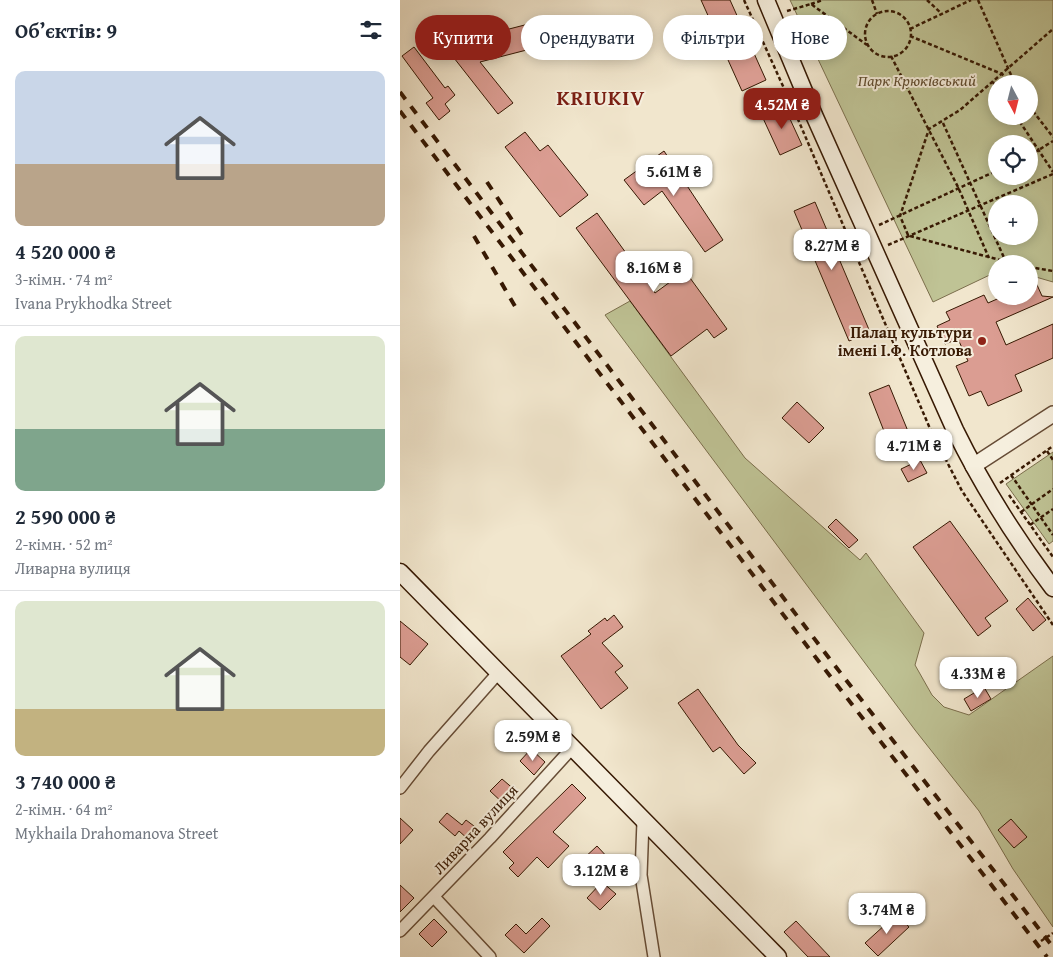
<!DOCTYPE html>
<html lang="uk">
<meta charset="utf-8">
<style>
:root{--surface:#fff;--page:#f6f6f7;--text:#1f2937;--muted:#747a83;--line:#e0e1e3;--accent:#8f2418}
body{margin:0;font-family:"Gentium Book Plus",serif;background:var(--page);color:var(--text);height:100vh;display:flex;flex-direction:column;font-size:19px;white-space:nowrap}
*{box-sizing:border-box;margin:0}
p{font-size:16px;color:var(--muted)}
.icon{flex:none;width:28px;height:28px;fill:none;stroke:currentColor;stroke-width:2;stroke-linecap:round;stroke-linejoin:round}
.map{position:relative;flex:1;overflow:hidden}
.side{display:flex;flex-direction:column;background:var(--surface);width:400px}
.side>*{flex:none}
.top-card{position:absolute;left:15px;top:15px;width:475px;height:45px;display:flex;gap:10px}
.needle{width:32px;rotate:173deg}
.fabs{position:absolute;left:588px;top:75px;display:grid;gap:10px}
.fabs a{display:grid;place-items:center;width:50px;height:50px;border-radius:50%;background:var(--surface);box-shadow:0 2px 12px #0003;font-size:25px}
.price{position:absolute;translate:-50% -42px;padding:0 11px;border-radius:10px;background:#fff;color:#222;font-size:16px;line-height:32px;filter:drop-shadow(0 1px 2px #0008)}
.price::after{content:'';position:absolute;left:50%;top:30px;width:15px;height:11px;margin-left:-8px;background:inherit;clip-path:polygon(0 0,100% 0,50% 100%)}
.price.active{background:var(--accent);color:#fff}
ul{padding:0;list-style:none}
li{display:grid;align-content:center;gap:10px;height:265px;padding:0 15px}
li+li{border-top:1px solid var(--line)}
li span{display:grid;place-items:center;height:155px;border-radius:10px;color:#555}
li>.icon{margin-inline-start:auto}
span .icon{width:90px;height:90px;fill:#fffc;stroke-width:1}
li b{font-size:21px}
h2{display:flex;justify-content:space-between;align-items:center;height:60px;padding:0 15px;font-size:21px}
.pill{padding:0 18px;border-radius:22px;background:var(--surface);box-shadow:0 2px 12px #0003;font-size:18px;line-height:45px}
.pill.active{background:var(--accent);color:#fff}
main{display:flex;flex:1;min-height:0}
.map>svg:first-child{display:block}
.green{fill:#bfc395;stroke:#7b6e4c;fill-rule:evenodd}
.building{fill:#db9d92;stroke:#371903}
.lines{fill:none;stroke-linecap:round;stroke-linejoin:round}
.minor-casing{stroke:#664c36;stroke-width:14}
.tertiary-casing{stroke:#664c36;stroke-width:18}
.secondary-casing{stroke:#371903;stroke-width:19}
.path{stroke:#371903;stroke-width:2.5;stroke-dasharray:4 2.5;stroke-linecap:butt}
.minor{stroke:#f6efde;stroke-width:11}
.tertiary{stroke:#f6efde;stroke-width:15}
.secondary{stroke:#f6efde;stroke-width:16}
.rail{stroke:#371903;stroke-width:4;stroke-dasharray:9 9;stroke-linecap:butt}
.poi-dot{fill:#8f2418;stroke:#f6efde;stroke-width:2}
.labels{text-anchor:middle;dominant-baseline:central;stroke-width:4;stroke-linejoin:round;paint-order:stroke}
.park-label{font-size:16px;font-style:italic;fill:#604c2f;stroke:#f6efde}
.poi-label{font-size:16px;font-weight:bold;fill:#371903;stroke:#f6efde;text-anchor:end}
.street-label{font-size:16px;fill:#371903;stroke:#f6efde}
.district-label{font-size:21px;font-weight:bold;letter-spacing:1px;fill:#7a1f14;stroke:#f6efde}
</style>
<main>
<section class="side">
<h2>Об’єктів: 9<svg class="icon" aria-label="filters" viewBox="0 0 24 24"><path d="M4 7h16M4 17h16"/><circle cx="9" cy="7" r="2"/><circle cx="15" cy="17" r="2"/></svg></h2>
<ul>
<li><span style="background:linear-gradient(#c9d6e8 60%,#b9a48a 0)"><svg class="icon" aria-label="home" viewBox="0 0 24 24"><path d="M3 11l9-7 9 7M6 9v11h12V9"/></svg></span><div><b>4 520 000 ₴</b><p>3-кімн. · 74 m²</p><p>Ivana Prykhodka Street</p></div></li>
<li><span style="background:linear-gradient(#dfe7d0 60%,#7fa58c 0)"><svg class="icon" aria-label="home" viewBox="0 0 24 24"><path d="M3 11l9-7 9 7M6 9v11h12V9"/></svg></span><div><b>2 590 000 ₴</b><p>2-кімн. · 52 m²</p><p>Ливарна вулиця</p></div></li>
<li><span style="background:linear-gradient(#dfe7d0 70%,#c2b280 0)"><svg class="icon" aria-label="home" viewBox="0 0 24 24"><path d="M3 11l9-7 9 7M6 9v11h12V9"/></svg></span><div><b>3 740 000 ₴</b><p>2-кімн. · 64 m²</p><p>Mykhaila Drahomanova Street</p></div></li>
</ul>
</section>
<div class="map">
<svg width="653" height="957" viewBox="0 0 653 957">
<rect width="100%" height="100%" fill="#f1e6cd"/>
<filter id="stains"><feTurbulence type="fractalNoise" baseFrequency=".004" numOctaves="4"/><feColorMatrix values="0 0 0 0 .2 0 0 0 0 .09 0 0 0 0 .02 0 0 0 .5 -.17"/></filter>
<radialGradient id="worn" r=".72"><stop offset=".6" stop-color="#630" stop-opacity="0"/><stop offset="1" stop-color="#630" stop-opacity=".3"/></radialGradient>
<!-- green -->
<path class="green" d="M390,0H653V282L629,275V264H596V272L533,302ZM596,84H629V116H596ZM596,144H629V176H596ZM596,204H629V236H596Z
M230,301L345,458L460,560L466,553L524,633L515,665L532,695L544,707L569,715L653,656V927L613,869L579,811L515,730L205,315Z
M653,452V541L649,544L606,484Z"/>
<!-- building -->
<path class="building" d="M301,0H330L366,80L342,91Z
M144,20L150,44L80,62L113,103L98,114L54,58L82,36Z
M214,24L217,40L190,44L187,28Z
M14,47L45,88L48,86L55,95L45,104L50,111L39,120L26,103L33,98L2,56Z
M384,106L402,145L380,155L362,116Z
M125,132L140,151L148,145L188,195L160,217L105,147Z
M264,151L323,240L305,252L262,191L244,205L224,180Z
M415,202L470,332L449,341L394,211Z
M197,213L255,293L285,271L327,329L314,338L307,329L271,356L176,228Z
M629,267L642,296L653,297L596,322L606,345L653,324V358L615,375L622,391L588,406L581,391L569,396L556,366L568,361L558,339L545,344L537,326L550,320L546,312L584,295L588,303L604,296H629Z
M489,385L512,441L491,449L469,393Z
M397,402L424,428L409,443L382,418Z
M520,460L527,473L508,482L501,469Z
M436,519L458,540L449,548L428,527Z
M550,521L608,601L585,618L591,626L578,636L513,547Z
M628,598L646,620L633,631L616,609Z
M214,615L223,627L202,643L223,666L215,672L228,688L201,709L161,656L191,634L188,631L205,618L207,621Z
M0,621L28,644L10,665L0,657Z
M584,687L591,699L571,711L564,699Z
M298,689L338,745L356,763L344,774L320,747L313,752L278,703Z
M131,749L145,762L134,775L120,761Z
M102,779L116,791L104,804L90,791Z
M172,784L186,798L153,832L169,846L148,868L137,857L118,877L109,868L114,863L103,852Z
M47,813L62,825L66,820L78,829L69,840L59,831L55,836L39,822Z
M0,818L13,830L0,844Z
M611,819L627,837L614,848L598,830Z
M197,846L210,860L196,873L182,860Z
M202,882L216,894L200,910L187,898Z
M0,885L14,898L0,912Z
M497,914L509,927L478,956L465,943Z
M142,918L150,926L124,953L105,935L116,924L126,934Z
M34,919L47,932L32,947L19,934Z
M396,921L430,957H408L384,932Z"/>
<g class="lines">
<!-- minor casing -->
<g class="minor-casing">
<path id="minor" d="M0,788L29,751L99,672
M243,821L241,875L254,957
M34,897L90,957
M0,931L90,838L173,747"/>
</g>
<!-- tertiary casing -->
<g class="tertiary-casing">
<path id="tertiary" d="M573,466L653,414"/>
</g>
<!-- secondary casing -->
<g class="secondary-casing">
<path id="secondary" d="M366,0L414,115L555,430C582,485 616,539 653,588
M0,572L378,957"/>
</g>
<!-- path -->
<path class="path" d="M344,0L397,117L531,431L562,491L653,625
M472,0L477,14
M527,0L542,14
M578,0L615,84
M411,4L423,0
M387,11L411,4L467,45
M465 34a23 23 0 1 1 46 0a23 23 0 1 1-46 0Z
M510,29L571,0
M510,36L602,74L611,84
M491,56L558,187L589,258
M593,82L596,87
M629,106L653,137
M616,116L653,172
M543,123L606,262
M629,156L653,141
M479,225L596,171
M508,235L500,216L529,129L560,110L653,29
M510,236L615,264
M488,245L653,174
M629,267L653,271
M647,451L653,460
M611,475L653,535
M600,483L653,446
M609,495L653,557
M621,512L653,489
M630,525L653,509
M641,941L653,933"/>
<!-- minor -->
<use href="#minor" class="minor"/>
<!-- tertiary -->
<use href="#tertiary" class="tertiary"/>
<!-- secondary -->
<use href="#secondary" class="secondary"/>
<!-- rail -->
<path class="rail" d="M0,92L429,658L653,947
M0,111L420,663L647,957
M87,182L126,241
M74,236L119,313"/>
</g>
<!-- markers -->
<circle class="poi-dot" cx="582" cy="341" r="5"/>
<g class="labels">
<!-- park labels -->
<g class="park-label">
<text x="517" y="80">Парк Крюківський</text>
</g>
<!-- poi labels -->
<g class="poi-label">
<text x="572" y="332">Палац культури<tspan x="572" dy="18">імені І.Ф. Котлова</tspan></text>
</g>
<!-- street labels -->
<g class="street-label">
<text transform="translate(75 829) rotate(-47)">Ливарна вулиця</text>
</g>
<!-- district labels -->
<g class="district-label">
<text x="201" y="97">KRIUKIV</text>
</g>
</g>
<rect width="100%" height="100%" filter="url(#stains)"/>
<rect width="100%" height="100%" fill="url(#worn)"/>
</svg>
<div class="fabs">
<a><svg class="needle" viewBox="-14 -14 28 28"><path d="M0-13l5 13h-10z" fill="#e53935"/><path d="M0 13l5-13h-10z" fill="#747a83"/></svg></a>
<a><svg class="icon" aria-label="locate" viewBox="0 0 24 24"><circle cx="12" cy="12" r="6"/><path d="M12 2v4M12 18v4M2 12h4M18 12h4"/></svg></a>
<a>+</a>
<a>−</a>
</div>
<b class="price active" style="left:382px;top:130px">4.52M ₴</b>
<b class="price" style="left:274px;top:197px">5.61M ₴</b>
<b class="price" style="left:432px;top:271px">8.27M ₴</b>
<b class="price" style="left:254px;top:293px">8.16M ₴</b>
<b class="price" style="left:514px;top:471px">4.71M ₴</b>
<b class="price" style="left:578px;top:699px">4.33M ₴</b>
<b class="price" style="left:133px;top:762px">2.59M ₴</b>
<b class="price" style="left:201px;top:896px">3.12M ₴</b>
<b class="price" style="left:487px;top:935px">3.74M ₴</b>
<div class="top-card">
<a class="pill active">Купити</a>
<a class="pill">Орендувати</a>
<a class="pill">Фільтри</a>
<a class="pill">Нове</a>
</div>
</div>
</main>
